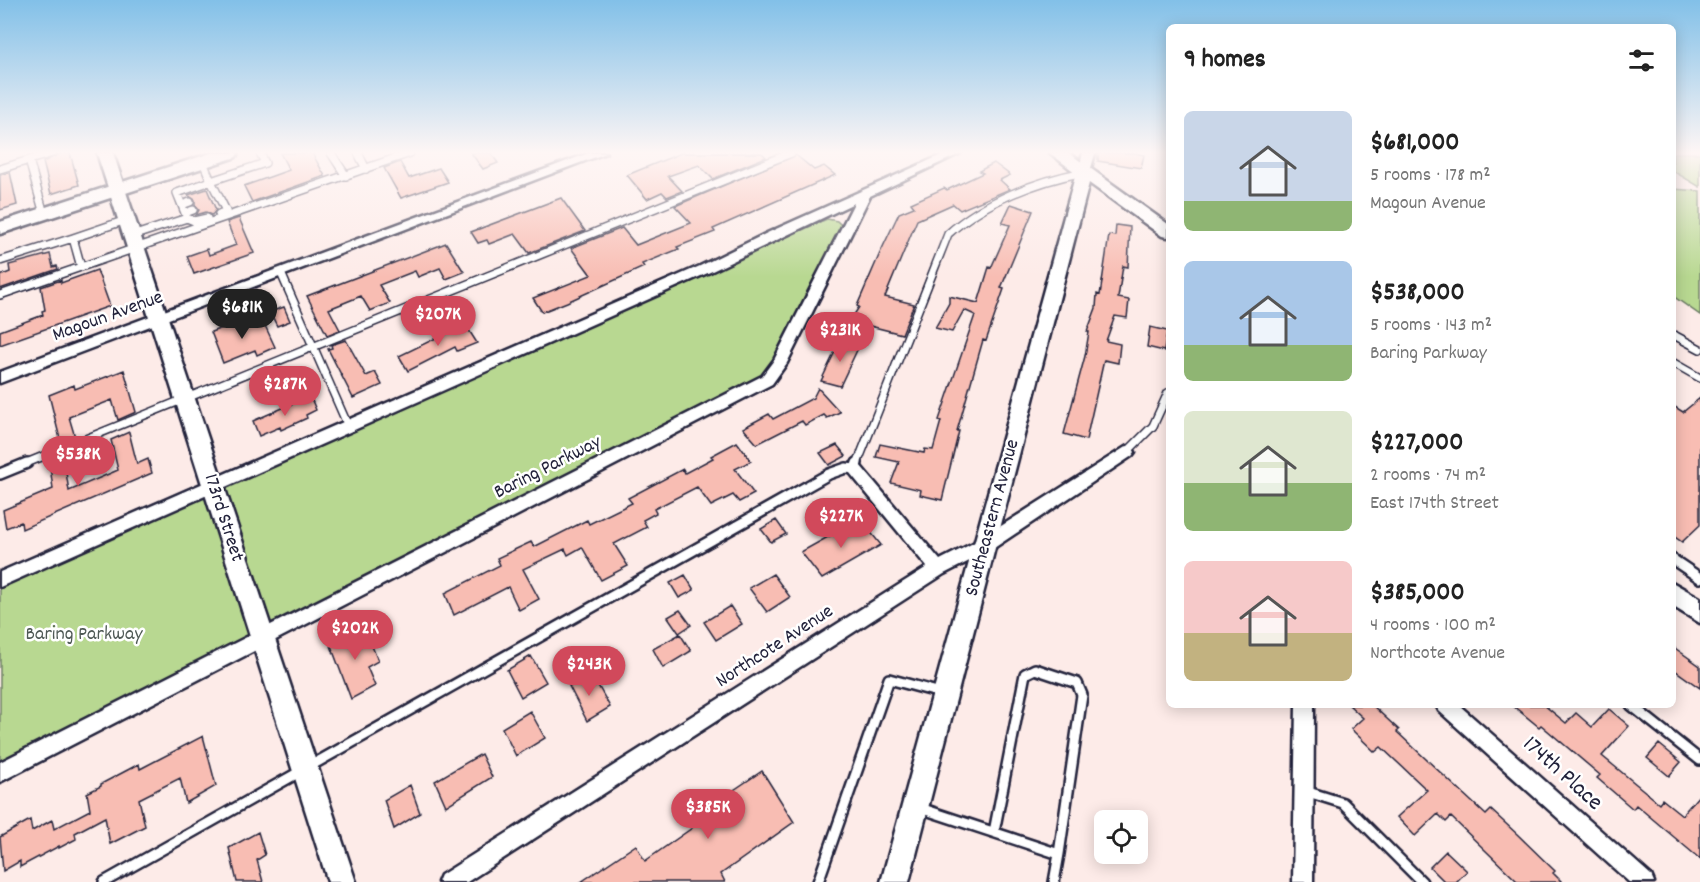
<!DOCTYPE html>
<meta charset="utf-8">
<style>
:root{--surface:#fff;--page:#f2f2f2;--text:#222;--muted:#767676;--accent:#d1495b}
body{margin:0;font-family:Dekko,sans-serif;background:var(--page);color:var(--text);height:100vh;display:flex;flex-direction:column;font-size:22px;white-space:nowrap}
*{box-sizing:border-box;margin:0}
p{font-size:20px;color:var(--muted)}
.icon{flex:none;width:33px;height:33px;fill:none;stroke:currentColor;stroke-width:2;stroke-linecap:round;stroke-linejoin:round}
.map{position:relative;flex:1;overflow:hidden}
.details{position:absolute;left:1166px;top:24px;width:510px;height:684px;display:flex;flex-direction:column;background:var(--surface);border-radius:9px;box-shadow:0 3px 15px #0003}
.details>*{flex:none}
.buttons{position:absolute;left:1094px;top:810px;display:grid;gap:12px}
.buttons a{display:grid;place-items:center;width:54px;height:54px;border-radius:9px;background:var(--surface);box-shadow:0 3px 15px #0003;font-size:30px}
.price{position:absolute;translate:-50% -51px;padding:0 14px;border-radius:21px;background:var(--accent);color:#fff;font-size:20px;line-height:39px;filter:drop-shadow(0 2px 3px #0008)}
.price::after{content:'';position:absolute;left:50%;top:36px;width:18px;height:14px;margin-left:-9px;background:inherit;clip-path:polygon(0 0,100% 0,50% 100%)}
.price.selected{background:#222;color:#fff}
ul{padding:0;list-style:none}
li{display:flex;align-items:center;gap:18px;height:150px;padding:0 18px}
li span{display:grid;place-items:center;flex:none;width:168px;height:120px;border-radius:9px;color:#555}
li>.icon{margin-inline-start:auto}
span .icon{width:72px;height:72px;fill:#fffc;stroke-width:1}
li b{font-size:26px}
h2{display:flex;justify-content:space-between;align-items:center;height:72px;padding:0 18px;font-size:26px}
.map>svg:first-child{display:block}
.green{fill:#b8d891;stroke:#6d7d66;stroke-width:1.5}
.building{fill:#f8bdb3;stroke:#22223b;stroke-width:1.5}
.lines{fill:none;stroke-linecap:round;stroke-linejoin:round}
.lane-far1-casing{stroke:#22223b;stroke-width:10}
.lane-casing{stroke:#22223b;stroke-width:14}
.street-casing{stroke:#22223b;stroke-width:5}
.secondary-casing{stroke:#22223b;stroke-width:5}
.primary-casing{stroke:#22223b;stroke-width:5}
.lane-far1{stroke:#fff;stroke-width:7}
.lane{stroke:#fff;stroke-width:9}
.street{fill:#fff;fill-rule:evenodd}
.secondary{fill:#fff;fill-rule:evenodd}
.primary{fill:#fff;fill-rule:evenodd}
.labels{text-anchor:middle;dominant-baseline:central;stroke-width:5;stroke-linejoin:round;paint-order:stroke}
.street-label{font-size:20px;fill:#22223b;stroke:#fff}
.park-label{font-size:20px;fill:#4f5955;stroke:#fff}
.near-street-label{font-size:24px;fill:#22223b;stroke:#fff}
</style>
<div class="map">
<svg width="1700" height="882" viewBox="0 0 1700 882">
<rect width="100%" height="100%" fill="#fdebe8"/>
<filter id="ink" filterUnits="userSpaceOnUse"><feTurbulence type="fractalNoise" baseFrequency=".0167" numOctaves="2"/><feDisplacementMap in="SourceGraphic" scale="12" xChannelSelector="R" yChannelSelector="G"/><feConvolveMatrix kernelMatrix="1 2 1 2 8 2 1 2 1" color-interpolation-filters="sRGB"/></filter>
<g filter="url(#ink)">
<!-- green -->
<path class="green" d="M1673,153H1700V187L1673,171Z
M1673,189L1700,191V315L1673,296Z
M827,219L837,221L843,227L778,358L759,381L0,764V588Z"/>
<!-- building -->
<path class="building" d="M61,153H70L79,185L51,194L43,162Z
M280,153H312L325,176L252,202L244,186L289,170Z
M471,153H491L498,163L483,169Z
M681,153H762L766,157L713,179L699,165L668,176L682,191L667,197L662,192L647,199L627,175Z
M1098,153H1135L1144,155L1141,168L1098,161Z
M796,155L814,170L824,166L835,175L713,229L715,232L677,247L679,249L642,264L644,267L567,302L542,312L533,298L591,275L571,248L622,228L636,245L691,223L675,206Z
M400,162L409,178L439,168L448,182L401,198L384,168Z
M994,163L1010,175L1000,180L1010,189L960,210L953,204L917,220L885,297L914,304L902,334L850,321L859,307L857,306L880,253L899,213L914,207L911,203L944,188L947,190L983,173L979,171Z
M10,172L17,205L0,210V175Z
M207,189L216,210L212,215L206,212L196,215L199,210L195,205V200L188,195Z
M561,198L585,231L529,253L515,234L489,244L487,240L478,243L471,232Z
M1011,204L1033,211L1001,288L1004,289L986,341L983,340L957,431H959L942,500L920,495L921,490L891,483L899,462L876,457L880,444L924,453L925,449L933,450L941,421L939,420L975,315L964,310L952,332L935,328L949,303V296L978,303L989,267L991,268L1010,225L1002,223Z
M239,218L254,253L194,274L187,256L207,249L209,255L236,245L227,222Z
M1116,225L1130,227L1128,267L1123,266L1118,298L1129,300L1127,318L1115,316L1106,341L1120,344L1118,363L1104,360L1086,440L1064,434L1085,356L1089,332H1087L1096,308L1097,294L1100,295L1109,235L1115,236Z
M446,243L464,272L446,279L440,268L418,277L415,271L379,285L390,303L370,311L361,296L329,309L340,330L327,335L307,296Z
M50,254L53,267L57,266L58,269L0,289V276L10,272L9,265Z
M97,270L110,306L0,345V331L43,315L42,311L45,310L41,287L61,280V283Z
M284,307L290,321L277,326L270,312Z
M262,319L275,347L257,355L255,350L223,363L211,332L238,322L241,328Z
M465,324L477,343L457,351L455,347L408,371L399,356Z
M1150,327L1167,331L1164,351L1147,347Z
M841,339L859,346L840,386L821,381Z
M346,340L366,376L375,372L382,385L353,398L328,349L332,348L331,345Z
M124,370L136,412L118,420L112,400L69,417L75,437L61,443L49,395L74,385L75,389Z
M818,388L840,412L827,418L824,415L805,425L802,421L757,444L743,428L769,414L773,419L813,398Z
M310,396L316,410L306,415L307,418L281,430L280,427L259,436L253,421Z
M1700,398V525L1682,542L1672,535V405L1683,412Z
M129,432L137,464L148,459L152,473L22,529L21,522L6,528L3,510L53,489L50,466L64,460L69,491L118,470L111,440Z
M737,442L751,461L735,469L754,494L739,502L733,495L711,506L697,487L654,509L656,513L643,520L647,527L614,544L628,566L601,580L582,547L568,555L565,549L523,569L539,599L519,610L508,587L454,615L445,593L500,565L497,558L531,542L534,547L587,520L589,524L632,503L628,498L683,469L685,473L713,458L711,456Z
M837,445L846,456L829,465L820,453Z
M860,519L881,545L822,579L801,552Z
M776,520L786,534L771,542L761,529Z
M773,574L790,597L767,612L749,588Z
M685,575L694,590L679,598L670,583Z
M730,606L742,624L716,640L704,622Z
M680,610L691,625L679,633L668,617Z
M364,626L378,661L367,667L375,686L351,699L330,643Z
M680,634L691,651L663,668L653,649Z
M1672,646L1700,666V688L1672,668Z
M531,656L546,682L521,697L507,670Z
M591,673L610,707L587,721L569,686Z
M1349,705H1372L1399,730L1397,732L1486,815L1491,810L1517,834L1555,871L1553,873L1562,882H1518L1451,817L1446,822L1438,814L1415,836L1397,817L1427,790L1381,747L1375,752L1351,729L1363,718Z
M1512,705H1544L1566,723L1576,713L1592,727L1609,709L1629,726L1602,756L1659,803L1662,799L1682,815L1700,794V859L1636,805L1633,809L1597,778L1600,775L1541,725L1539,727Z
M530,711L545,738L516,756L502,728Z
M203,736L216,786L186,803L180,778L139,799L145,826L110,844L105,817L75,833L76,839L59,848V846L20,867V861L3,871L0,837L30,820L32,831L52,820L54,829L90,810L87,793L101,786V784L139,764L140,769Z
M1659,744L1681,762L1669,776L1647,758Z
M481,754L492,777L446,806L435,781Z
M762,771L794,822L721,874L725,882H581L636,845L645,861L692,828L688,821Z
M410,785L420,813L394,829L384,800Z
M258,832L265,855L257,860L263,882H237L229,848Z
M1446,851L1467,871L1456,882H1445L1430,867Z"/>
<g class="lines">
<!-- lane-far1 casing -->
<g class="lane-far1-casing">
<path id="lane-far1" d="M331,153L346,176
M358,153L366,169
M29,160L44,214
M0,169L52,153
M182,205L190,202
M185,213L193,210
M219,214L226,211L211,181L265,163L260,153
M187,218L194,221L207,218
M132,236L187,218L177,193L211,181L203,162
M0,261L73,238
M81,267L73,238L126,220
M281,273L348,426
M0,295L410,153
M1672,334L1700,349
M1672,362L1700,378
M1127,452L1153,426L1168,393
M24,464L791,153
M857,464L948,234C984,201 1037,181 1084,172"/>
</g>
<!-- lane casing -->
<g class="lane-casing">
<path id="lane" d="M0,474L27,463
M1672,559L1700,578
M1631,705L1700,760
M1305,791L1343,803L1422,882
M920,808L1059,854L1054,882
M994,832L1025,674L1035,669L1077,683L1082,695L1059,854
M104,882L829,474L846,468L855,469L857,463
M818,882L889,679L941,693"/>
</g>
<!-- street casing -->
<g class="street-casing">
<path id="street" d="M589,153H606L0,383V372Z
M946,153H961L870,196L787,363L772,384L0,782V762L762,376L774,360L854,203L710,272L0,587V572L700,266L767,233Z
M1083,153H1095L1090,172L1084,176L1078,172Z
M1127,446L1132,448L1135,452L1132,456L991,550L944,574L467,882H438L441,875L927,567L850,473L847,469L850,465L855,463L860,465L940,560L979,540Z
M1296,705H1314L1313,882H1293Z
M1436,705H1459L1651,875L1654,882H1629L1439,711Z"/>
</g>
<!-- secondary casing -->
<g class="secondary-casing">
<path id="secondary" d="M97,153H113L356,882H328Z
M1050,153H1069L1168,224V237L1162,236L1089,183L909,882H881L1076,173Z
M1672,582L1700,598V623L1672,606Z"/>
</g>
<!-- primary casing -->
<g class="primary-casing">
<path id="primary" d="M211,153H238L236,157L0,234V222Z"/>
</g>
<!-- lane-far1 -->
<use href="#lane-far1" class="lane-far1"/>
<!-- lane -->
<use href="#lane" class="lane"/>
<!-- street -->
<use href="#street" class="street"/>
<!-- secondary -->
<use href="#secondary" class="secondary"/>
<!-- primary -->
<use href="#primary" class="primary"/>
</g>
</g>
<!-- sky -->
<linearGradient id="sky" x2="0" y2="1"><stop stop-color="#82c0e8"/><stop offset="0.55" stop-color="#fef6f5"/><stop offset="1" stop-color="#fef6f5" stop-opacity="0"/></linearGradient>
<rect width="1700" height="277" fill="url(#sky)"/>
<g class="labels">
<!-- street labels -->
<g class="street-label">
<text transform="translate(108 317) rotate(-20)">Magoun Avenue</text>
<text transform="translate(548 468) rotate(-27)">Baring Parkway</text>
<text transform="translate(223 518) rotate(72)">173rd Street</text>
<text transform="translate(993 518) rotate(-75)">Southeastern Avenue</text>
<text transform="translate(775 647) rotate(-33)">Northcote Avenue</text>
</g>
<!-- park labels -->
<g class="park-label">
<text x="84" y="635">Baring Parkway</text>
</g>
<!-- near-street labels -->
<g class="near-street-label">
<text transform="translate(1562 774) rotate(42)">174th Place</text>
</g>
</g>
</svg>
<div class="buttons">
<a><svg class="icon" aria-label="locate" viewBox="0 0 24 24"><circle cx="12" cy="12" r="6"/><path d="M12 2v4M12 18v4M2 12h4M18 12h4"/></svg></a>
</div>
<b class="price selected" style="left:242px;top:340px">$681K</b>
<b class="price" style="left:438px;top:347px">$207K</b>
<b class="price" style="left:840px;top:363px">$231K</b>
<b class="price" style="left:285px;top:417px">$287K</b>
<b class="price" style="left:78px;top:487px">$538K</b>
<b class="price" style="left:841px;top:549px">$227K</b>
<b class="price" style="left:355px;top:661px">$202K</b>
<b class="price" style="left:589px;top:697px">$243K</b>
<b class="price" style="left:708px;top:840px">$385K</b>
<section class="details">
<h2>9 homes<svg class="icon" aria-label="filters" viewBox="0 0 24 24"><path d="M4 7h16M4 17h16"/><circle cx="9" cy="7" r="2"/><circle cx="15" cy="17" r="2"/></svg></h2>
<ul>
<li><span style="background:linear-gradient(#c9d6e8 75%,#8fb573 0)"><svg class="icon" aria-label="home" viewBox="0 0 24 24"><path d="M3 11l9-7 9 7M6 9v11h12V9"/></svg></span><div><b>$681,000</b><p>5 rooms · 178 m²</p><p>Magoun Avenue</p></div></li>
<li><span style="background:linear-gradient(#a9c7e8 70%,#8fb573 0)"><svg class="icon" aria-label="home" viewBox="0 0 24 24"><path d="M3 11l9-7 9 7M6 9v11h12V9"/></svg></span><div><b>$538,000</b><p>5 rooms · 143 m²</p><p>Baring Parkway</p></div></li>
<li><span style="background:linear-gradient(#dfe7d0 60%,#8fb573 0)"><svg class="icon" aria-label="home" viewBox="0 0 24 24"><path d="M3 11l9-7 9 7M6 9v11h12V9"/></svg></span><div><b>$227,000</b><p>2 rooms · 74 m²</p><p>East 174th Street</p></div></li>
<li><span style="background:linear-gradient(#f6c9c9 60%,#c2b280 0)"><svg class="icon" aria-label="home" viewBox="0 0 24 24"><path d="M3 11l9-7 9 7M6 9v11h12V9"/></svg></span><div><b>$385,000</b><p>4 rooms · 100 m²</p><p>Northcote Avenue</p></div></li>
</ul>
</section>
</div>
